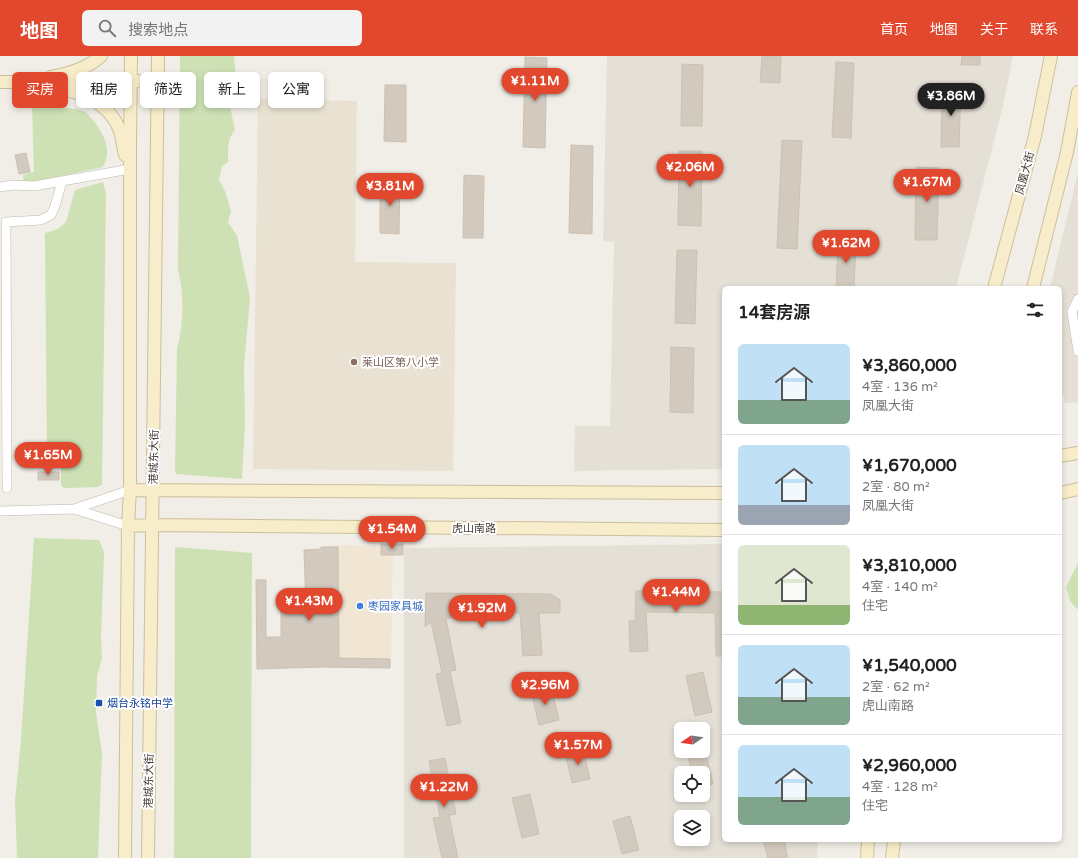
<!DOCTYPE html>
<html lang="zh">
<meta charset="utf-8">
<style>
:root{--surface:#fff;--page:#f2f2f2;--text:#222;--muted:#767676;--line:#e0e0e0;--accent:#e1482e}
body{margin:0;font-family:"Varela Round","Noto Sans SC",sans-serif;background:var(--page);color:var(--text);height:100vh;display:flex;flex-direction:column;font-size:15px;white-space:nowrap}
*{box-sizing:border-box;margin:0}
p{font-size:13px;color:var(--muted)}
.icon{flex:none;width:22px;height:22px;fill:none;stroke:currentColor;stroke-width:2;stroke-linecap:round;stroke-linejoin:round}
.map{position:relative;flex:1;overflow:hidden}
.drawer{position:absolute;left:722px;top:230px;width:340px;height:556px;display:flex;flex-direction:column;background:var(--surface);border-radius:6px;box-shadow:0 2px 6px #0003}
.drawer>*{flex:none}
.guide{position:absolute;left:12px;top:16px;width:380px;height:36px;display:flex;gap:8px}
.needle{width:26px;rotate:257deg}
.fabs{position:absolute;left:674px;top:666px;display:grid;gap:8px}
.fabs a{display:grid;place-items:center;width:36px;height:36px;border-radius:6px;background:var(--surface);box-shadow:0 2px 6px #0003;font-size:20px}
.price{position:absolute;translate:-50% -34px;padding:0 9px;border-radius:14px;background:var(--accent);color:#fff;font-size:13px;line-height:26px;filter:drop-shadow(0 1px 2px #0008)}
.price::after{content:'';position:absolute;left:50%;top:24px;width:12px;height:9px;margin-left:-6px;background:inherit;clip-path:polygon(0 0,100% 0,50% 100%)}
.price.selected{background:#222;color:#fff}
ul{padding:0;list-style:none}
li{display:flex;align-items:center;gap:12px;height:100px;padding:0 16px}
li+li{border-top:1px solid var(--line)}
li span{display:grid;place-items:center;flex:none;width:112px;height:80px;border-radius:6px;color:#555}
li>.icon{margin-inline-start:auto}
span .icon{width:48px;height:48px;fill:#fffc;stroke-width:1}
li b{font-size:17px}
h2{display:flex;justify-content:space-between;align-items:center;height:48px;padding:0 16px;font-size:17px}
.chip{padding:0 14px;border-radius:6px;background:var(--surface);box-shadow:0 2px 6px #0003;font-size:14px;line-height:36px}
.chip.selected{background:var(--accent);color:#fff}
header{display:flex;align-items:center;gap:24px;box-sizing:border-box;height:56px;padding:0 20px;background:var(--accent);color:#fff}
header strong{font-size:19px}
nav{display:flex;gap:22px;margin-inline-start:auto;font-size:14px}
.search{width:280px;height:36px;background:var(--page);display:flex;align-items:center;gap:10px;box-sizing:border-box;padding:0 14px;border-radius:6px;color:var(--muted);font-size:15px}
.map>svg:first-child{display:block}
.residential{fill:#e5e0d6;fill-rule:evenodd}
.commercial{fill:#f1e5d4}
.education{fill:#e9e2d2}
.green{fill:#cde1b4}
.building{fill:#d2cabe;stroke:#ccc1b2}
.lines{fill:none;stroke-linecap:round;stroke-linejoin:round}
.street-casing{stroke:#bfb8ae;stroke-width:10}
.secondary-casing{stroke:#ccbf9b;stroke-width:14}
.street{stroke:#fff;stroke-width:9}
.secondary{stroke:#f8edca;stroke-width:12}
.education-dot{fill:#8d6e63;stroke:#fff;stroke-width:1.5}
.shop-dot{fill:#3f7fe0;stroke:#fff;stroke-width:1.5}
.transit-dot{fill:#1a4fb4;stroke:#fff;stroke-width:1.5}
.labels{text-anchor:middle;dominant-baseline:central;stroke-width:4;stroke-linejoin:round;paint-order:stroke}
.street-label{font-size:11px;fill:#443e37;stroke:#fff}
.education-label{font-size:11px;fill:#785e54;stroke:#fff;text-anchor:start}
.shop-label{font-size:11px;fill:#366cbe;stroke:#fff;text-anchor:start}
.transit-label{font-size:11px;fill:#164399;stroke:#fff;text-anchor:start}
</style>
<header>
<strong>地图</strong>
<div class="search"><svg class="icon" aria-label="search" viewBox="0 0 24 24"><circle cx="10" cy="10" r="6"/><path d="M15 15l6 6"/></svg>搜索地点</div>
<nav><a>首页</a><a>地图</a><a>关于</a><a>联系</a></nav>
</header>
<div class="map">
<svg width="1078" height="802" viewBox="0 0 1078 802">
<rect width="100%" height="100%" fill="#f1eee7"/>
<!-- residential -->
<path class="residential" d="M607,0H1013L1003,50L956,232H724V413L574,415L575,370H610L614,186L603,185Z
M1078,116V346L1065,347L1060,327V232H1050Z
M724,488V784H818L817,802H404V492ZM681,673H703V695H681ZM681,717H703V739H681ZM681,761H703V783H681Z"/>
<!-- commercial -->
<path class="commercial" d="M330,489L393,490L391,610L328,609Z"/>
<!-- education -->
<path class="education" d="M258,43L357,45L355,206L456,207L453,415L253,413Z"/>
<!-- green -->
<path class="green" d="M180,0H234L237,32L228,34L230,50L235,74C227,83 228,94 228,106L222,110L219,124L225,135L231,155L228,166L237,180L250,241L244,310L245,367L242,423L176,418L175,413L177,293C184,267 184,238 178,213Z
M32,50C47,51 72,50 85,56C88,57 90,61 92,63C103,76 113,94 103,111L24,128L23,119L34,116Z
M103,126L106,137L102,428L98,431L64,432L61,429V409L47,410L45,177L58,173L66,166L75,134Z
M34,482L99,484L104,496L101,582L102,603L97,620L96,656L102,698L98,802H17L15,745L21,684Z
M175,491L252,497L251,802H174Z
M1078,507V554L1070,545L1066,531Z"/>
<!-- building -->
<path class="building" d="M762,0H781L780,27L760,26Z
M962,0H980V9H961Z
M525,1L547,2L545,92L523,91Z
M836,6L854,7L851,82L832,81Z
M682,8L703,9L702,70H681Z
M385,29H406V86L384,85Z
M942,31L961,32L959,91H941Z
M782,84L802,85L797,193L777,192Z
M571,89L593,90L592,178L569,177Z
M679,95H702L701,170L678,169Z
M26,97L30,116L19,118L15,99Z
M916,111L939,112L937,184H915Z
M464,119L484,120L483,182H463Z
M380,124H400L399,178L380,177Z
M838,185H856L854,232H836Z
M677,194H697L695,268L675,267Z
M671,291L694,292L693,357L670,356Z
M38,416H59V424H38Z
M381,488H403V499H381Z
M321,491H338L339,602L390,603V612L322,611L257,613L256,524H266V581H281V554H306L304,494L321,493Z
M636,535L724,536V600H716L715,557L646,556L648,595L630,596L629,565H635Z
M426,537L551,538L560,544V557H539L542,599L523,600L520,557H464L446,563L456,614L450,615L461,667L447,670L436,618L442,617L431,566L425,571Z
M703,616L712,656L695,660L686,620Z
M551,630L559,664L539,669L531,635Z
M583,692L590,723L572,727L565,696Z
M705,693L713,728L703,730V717H692L687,697L703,695Z
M445,702L456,758L449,759L458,802H442L433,762L440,761L429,705Z
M530,738L539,778L522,782L512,742Z
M630,760L639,794L622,798L613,765Z
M763,784H784L788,802H768Z"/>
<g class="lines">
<!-- street casing -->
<g class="street-casing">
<path id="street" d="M0,131L13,129L34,130L130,113
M1078,243L1072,256L1078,295
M7,432L6,166L41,164L51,159L55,150L62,126
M74,453L130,434
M0,455L74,453L128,470"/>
</g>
<!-- secondary casing -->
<g class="secondary-casing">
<path id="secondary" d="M51,21C68,18 88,12 101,0
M0,26H31
M23,26C59,32 105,35 120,75C122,82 123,91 125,99
M53,26L158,25
M994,232L1035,80L1051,0
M1033,232L1067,96L1078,36
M1060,400L1078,397
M130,434L724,437
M1060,437L1078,433
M128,470L152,469L724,474
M125,802L128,470L130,434V88L131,0
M148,802L158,0
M867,802L868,784
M892,802L894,784"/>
</g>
<!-- street -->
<use href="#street" class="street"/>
<!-- secondary -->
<use href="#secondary" class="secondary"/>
</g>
<!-- markers -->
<circle class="education-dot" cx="354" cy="306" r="4"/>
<circle class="shop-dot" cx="360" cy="550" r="4"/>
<rect class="transit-dot" x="95" y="643" width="8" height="8" rx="2"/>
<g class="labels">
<!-- street labels -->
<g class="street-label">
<text transform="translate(1025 117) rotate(-75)">凤凰大街</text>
<text transform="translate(154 401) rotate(-89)">港城东大街</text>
<text x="474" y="472">虎山南路</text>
<text transform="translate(149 725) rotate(-89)">港城东大街</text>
</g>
<!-- education labels -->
<g class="education-label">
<text x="362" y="306">莱山区第八小学</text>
</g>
<!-- shop labels -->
<g class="shop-label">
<text x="368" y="550">枣园家具城</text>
</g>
<!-- transit labels -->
<g class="transit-label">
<text x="107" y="647">烟台永铭中学</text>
</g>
</g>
</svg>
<div class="fabs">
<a><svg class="needle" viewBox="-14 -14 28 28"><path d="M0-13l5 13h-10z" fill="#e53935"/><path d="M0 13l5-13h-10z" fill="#767676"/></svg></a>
<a><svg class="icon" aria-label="locate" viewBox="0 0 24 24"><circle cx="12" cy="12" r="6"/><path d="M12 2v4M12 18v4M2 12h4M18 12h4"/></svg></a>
<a><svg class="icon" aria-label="layers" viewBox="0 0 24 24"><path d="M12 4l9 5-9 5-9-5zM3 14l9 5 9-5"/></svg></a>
</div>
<b class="price" style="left:535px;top:46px">¥1.11M</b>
<b class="price selected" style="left:951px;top:61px">¥3.86M</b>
<b class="price" style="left:690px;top:132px">¥2.06M</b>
<b class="price" style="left:927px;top:147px">¥1.67M</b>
<b class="price" style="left:390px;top:151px">¥3.81M</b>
<b class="price" style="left:846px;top:208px">¥1.62M</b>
<b class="price" style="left:48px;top:420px">¥1.65M</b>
<b class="price" style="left:392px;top:494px">¥1.54M</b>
<b class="price" style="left:676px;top:557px">¥1.44M</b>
<b class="price" style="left:309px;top:566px">¥1.43M</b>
<b class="price" style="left:482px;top:573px">¥1.92M</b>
<b class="price" style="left:545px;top:650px">¥2.96M</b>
<b class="price" style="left:578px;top:710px">¥1.57M</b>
<b class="price" style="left:444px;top:752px">¥1.22M</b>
<div class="guide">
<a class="chip selected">买房</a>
<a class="chip">租房</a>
<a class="chip">筛选</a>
<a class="chip">新上</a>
<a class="chip">公寓</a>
</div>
<section class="drawer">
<h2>14套房源<svg class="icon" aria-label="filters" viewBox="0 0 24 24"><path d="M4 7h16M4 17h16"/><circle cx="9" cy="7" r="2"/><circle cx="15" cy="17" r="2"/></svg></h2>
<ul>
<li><span style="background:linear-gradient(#bfe0f5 70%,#7fa58c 0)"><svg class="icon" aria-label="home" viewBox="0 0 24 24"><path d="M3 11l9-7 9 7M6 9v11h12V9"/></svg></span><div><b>¥3,860,000</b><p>4室 · 136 m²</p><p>凤凰大街</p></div></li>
<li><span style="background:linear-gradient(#bfe0f5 75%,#9aa5b1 0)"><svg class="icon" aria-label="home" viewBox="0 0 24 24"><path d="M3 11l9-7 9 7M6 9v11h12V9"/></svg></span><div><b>¥1,670,000</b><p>2室 · 80 m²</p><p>凤凰大街</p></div></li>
<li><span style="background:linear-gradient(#dfe7d0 75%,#8fb573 0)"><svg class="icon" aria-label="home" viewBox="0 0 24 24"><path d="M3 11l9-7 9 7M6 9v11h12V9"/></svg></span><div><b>¥3,810,000</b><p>4室 · 140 m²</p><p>住宅</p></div></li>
<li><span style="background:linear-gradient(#bfe0f5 65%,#7fa58c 0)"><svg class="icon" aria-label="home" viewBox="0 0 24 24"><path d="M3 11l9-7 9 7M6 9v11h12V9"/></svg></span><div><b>¥1,540,000</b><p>2室 · 62 m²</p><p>虎山南路</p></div></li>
<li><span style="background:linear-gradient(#bfe0f5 65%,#7fa58c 0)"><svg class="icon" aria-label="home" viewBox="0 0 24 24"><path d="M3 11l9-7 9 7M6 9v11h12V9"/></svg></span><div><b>¥2,960,000</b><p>4室 · 128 m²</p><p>住宅</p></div></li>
</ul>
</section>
</div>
